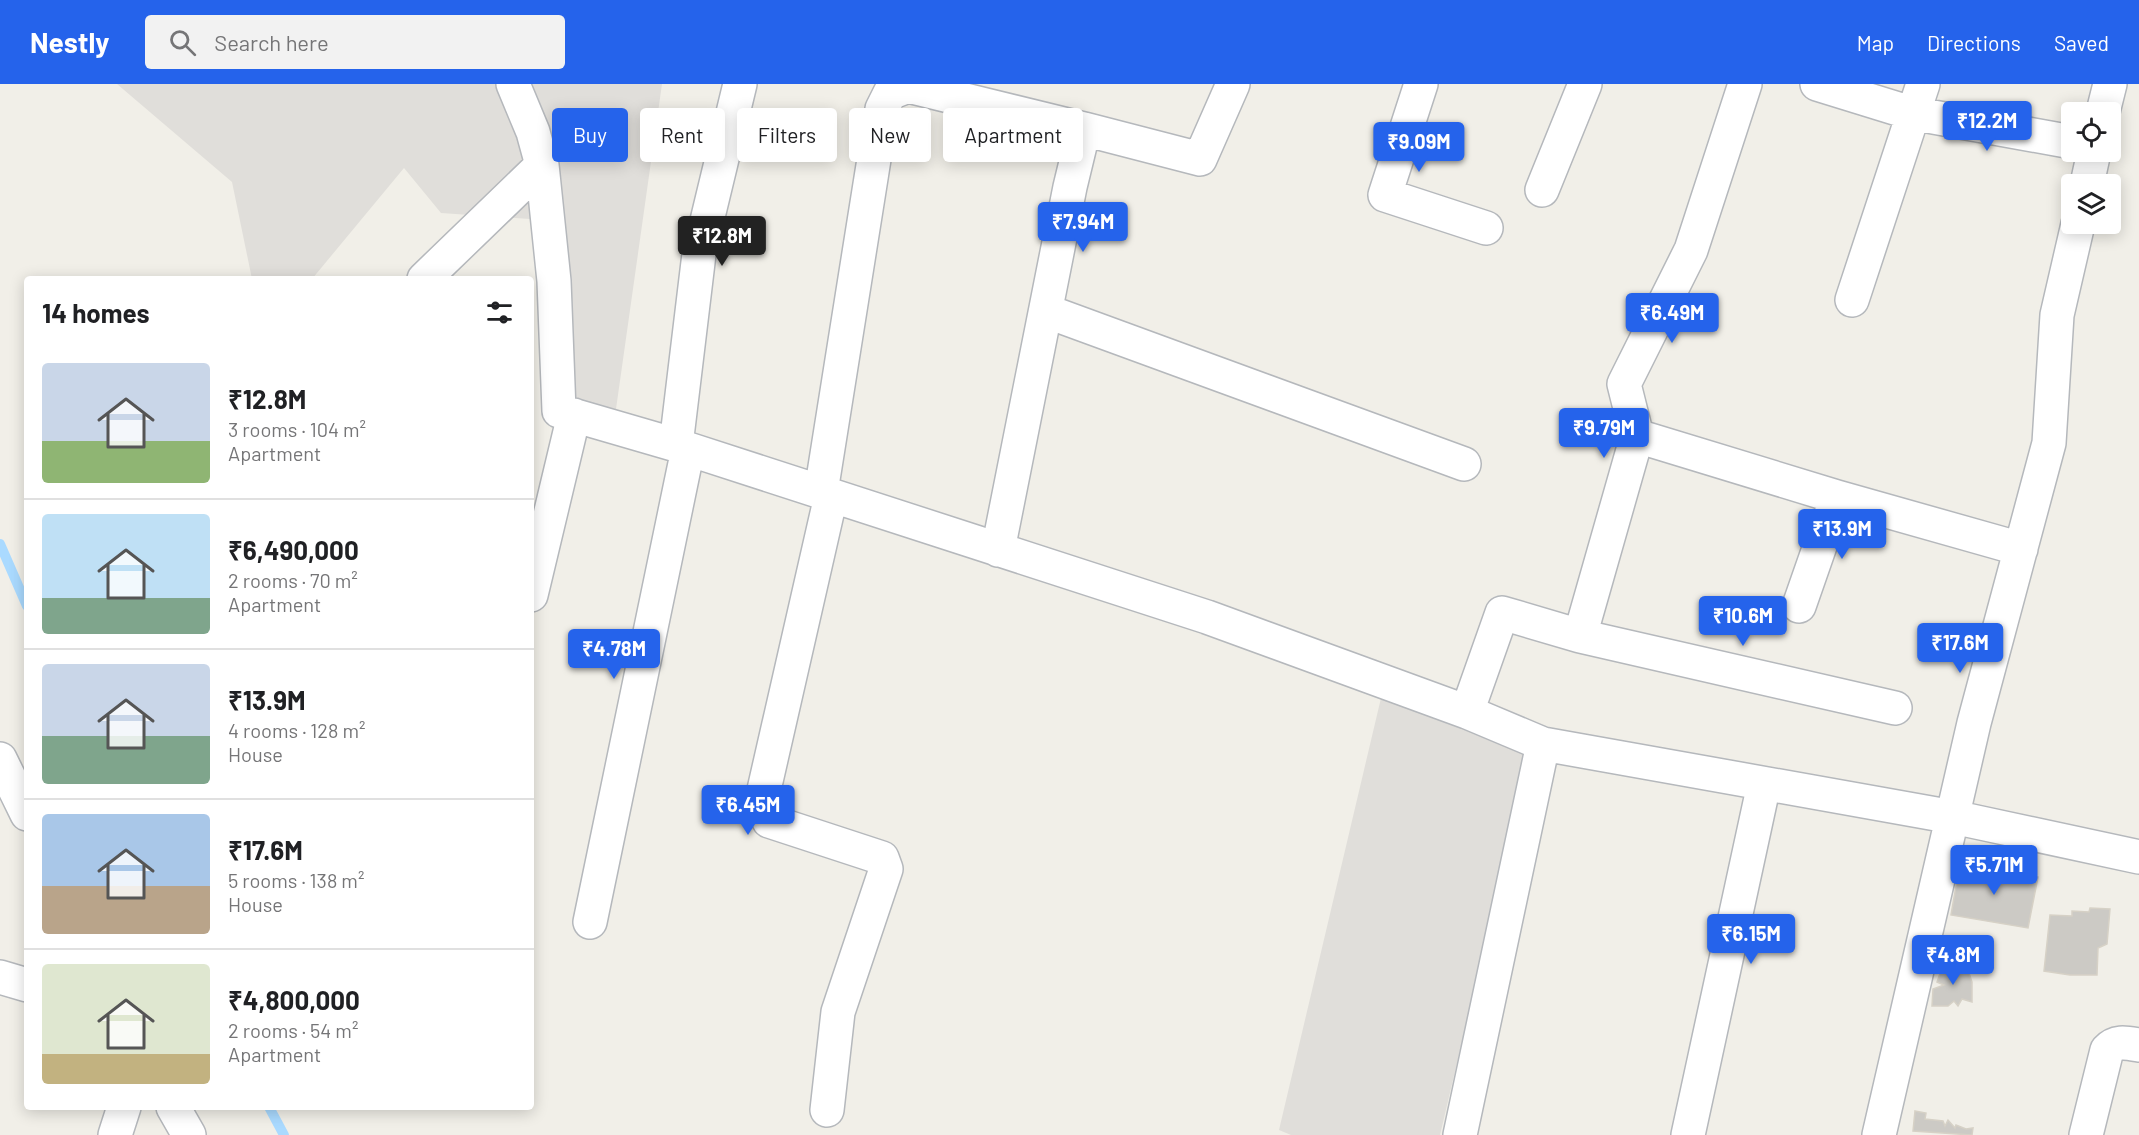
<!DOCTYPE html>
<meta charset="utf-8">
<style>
:root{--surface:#fff;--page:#f2f2f2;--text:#202124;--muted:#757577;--line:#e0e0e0;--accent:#2563eb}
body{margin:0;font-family:Barlow,sans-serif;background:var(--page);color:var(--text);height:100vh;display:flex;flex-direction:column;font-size:22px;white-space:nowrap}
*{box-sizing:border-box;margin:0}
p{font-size:20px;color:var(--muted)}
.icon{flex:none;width:33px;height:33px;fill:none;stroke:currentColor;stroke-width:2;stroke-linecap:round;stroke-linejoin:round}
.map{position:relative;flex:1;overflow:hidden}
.sheet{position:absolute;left:24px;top:192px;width:510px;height:834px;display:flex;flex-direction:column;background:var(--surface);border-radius:6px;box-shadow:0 3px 15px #0003}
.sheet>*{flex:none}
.top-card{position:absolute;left:552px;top:24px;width:570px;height:54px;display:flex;gap:12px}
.buttons{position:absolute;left:2061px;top:18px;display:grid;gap:12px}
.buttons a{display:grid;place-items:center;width:60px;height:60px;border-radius:6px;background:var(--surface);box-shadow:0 3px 15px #0003;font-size:30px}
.price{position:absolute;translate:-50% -51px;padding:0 14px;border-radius:6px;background:var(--accent);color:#fff;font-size:20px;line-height:39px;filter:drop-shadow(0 2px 3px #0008)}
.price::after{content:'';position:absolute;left:50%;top:36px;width:18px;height:14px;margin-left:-9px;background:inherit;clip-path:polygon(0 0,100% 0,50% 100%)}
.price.selected{background:#222;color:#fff}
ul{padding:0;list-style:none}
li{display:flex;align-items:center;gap:18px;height:150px;padding:0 18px}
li+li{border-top:2px solid var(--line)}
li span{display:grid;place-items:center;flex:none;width:168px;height:120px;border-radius:6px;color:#555}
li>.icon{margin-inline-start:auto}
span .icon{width:72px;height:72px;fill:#fffc;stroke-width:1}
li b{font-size:26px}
h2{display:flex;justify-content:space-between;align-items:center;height:72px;padding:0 18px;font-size:26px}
.tag{padding:0 21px;border-radius:6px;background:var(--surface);box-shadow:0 3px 15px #0003;font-size:21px;line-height:54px}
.tag.selected{background:var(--accent);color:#fff}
header{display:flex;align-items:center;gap:36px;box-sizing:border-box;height:84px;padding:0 30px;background:var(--accent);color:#fff}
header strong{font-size:28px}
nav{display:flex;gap:33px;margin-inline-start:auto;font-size:21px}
.search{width:420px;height:54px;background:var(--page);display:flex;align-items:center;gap:15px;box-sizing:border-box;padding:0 21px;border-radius:6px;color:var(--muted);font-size:22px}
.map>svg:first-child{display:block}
.industrial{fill:#e0deda}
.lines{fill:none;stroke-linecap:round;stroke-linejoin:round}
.stream{stroke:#aadaff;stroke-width:10}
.building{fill:#cccac5;stroke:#d6d1c6;stroke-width:1.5}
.minor-casing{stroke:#b5b8bc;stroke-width:36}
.minor{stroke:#fff;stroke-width:33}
</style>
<header>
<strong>Nestly</strong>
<div class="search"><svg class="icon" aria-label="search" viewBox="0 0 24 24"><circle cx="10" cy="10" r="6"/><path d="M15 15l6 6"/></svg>Search here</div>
<nav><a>Map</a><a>Directions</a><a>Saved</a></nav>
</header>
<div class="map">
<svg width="2139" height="1051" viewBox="0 0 2139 1051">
<rect width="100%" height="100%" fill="#f1efe8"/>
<!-- industrial -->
<path class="industrial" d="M117,0H662L616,325L568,318L559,137L441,129L404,84L312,195H252L232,98Z
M1381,614L1532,661L1440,1051H1291L1279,1046Z"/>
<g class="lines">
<!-- stream -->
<path class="stream" d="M0,460L27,522
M269,1023L284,1051"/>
</g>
<!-- building -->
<path class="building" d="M1960,779L2038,793L2028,844L1951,831Z
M2090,824L2110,825L2107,860L2098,864L2097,891H2070L2044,887L2050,831L2072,832V827L2089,828Z
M1958,877L1967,883L1972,898V918L1962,915L1958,922L1954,917L1948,922H1932L1933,905L1944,901L1937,898L1943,881L1953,884Z
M1915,1027L1926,1029L1925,1035L1943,1037L1945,1042L1948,1036L1955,1044L1956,1041L1966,1045L1973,1044L1972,1051L1913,1047Z"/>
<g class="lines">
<!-- minor casing -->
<g class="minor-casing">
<path id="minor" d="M513,0L533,48L542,81L554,197L559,327L676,361L1207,533L1467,628L1543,660L1953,733L2139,773
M1421,0L1385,111L1486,144
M1817,0L1911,29L2072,58
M2103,28L2110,0
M2087,100L2094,68
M1542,106L1585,0
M424,195L542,81
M1852,216L1923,0
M1046,227L1464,380
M1637,352L1624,300L1691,166L1745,0
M676,361L699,170L740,0
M821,408L882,25L890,9L908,2L1084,45
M998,466L1070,103L1084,45L1200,75L1233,0
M531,511L574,331
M1799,522L1837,413
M1580,552L1895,624
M1467,628L1502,529L1580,552L1637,352L1837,413L2021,465
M0,675L27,730
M590,838L688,365
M0,893L27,901
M173,1023L189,1051
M827,1026L838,928L886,785L882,774L769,737L761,719L831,412
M115,1051L124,1023
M1460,1051L1543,660
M1688,1051L1764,700
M1879,1051L1974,639L2049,359L2057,231L2078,140
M2086,1051L2107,966C2116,956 2127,959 2139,961"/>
</g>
<!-- minor -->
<use href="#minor" class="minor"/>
</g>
</svg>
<div class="buttons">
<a><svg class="icon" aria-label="locate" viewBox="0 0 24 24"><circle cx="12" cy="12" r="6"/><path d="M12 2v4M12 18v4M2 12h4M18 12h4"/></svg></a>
<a><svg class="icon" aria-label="layers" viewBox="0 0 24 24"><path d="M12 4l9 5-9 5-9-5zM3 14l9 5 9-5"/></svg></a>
</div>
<b class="price" style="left:1987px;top:68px">₹12.2M</b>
<b class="price" style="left:1419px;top:89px">₹9.09M</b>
<b class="price" style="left:1083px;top:169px">₹7.94M</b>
<b class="price selected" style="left:722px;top:183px">₹12.8M</b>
<b class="price" style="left:1672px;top:260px">₹6.49M</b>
<b class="price" style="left:1604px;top:375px">₹9.79M</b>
<b class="price" style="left:1842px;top:476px">₹13.9M</b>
<b class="price" style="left:1743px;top:563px">₹10.6M</b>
<b class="price" style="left:1960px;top:590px">₹17.6M</b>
<b class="price" style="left:614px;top:596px">₹4.78M</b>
<b class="price" style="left:748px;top:752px">₹6.45M</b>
<b class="price" style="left:1994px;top:812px">₹5.71M</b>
<b class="price" style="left:1751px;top:881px">₹6.15M</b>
<b class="price" style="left:1953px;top:902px">₹4.8M</b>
<div class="top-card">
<a class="tag selected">Buy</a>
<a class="tag">Rent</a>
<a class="tag">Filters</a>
<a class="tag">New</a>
<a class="tag">Apartment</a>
</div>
<section class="sheet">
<h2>14 homes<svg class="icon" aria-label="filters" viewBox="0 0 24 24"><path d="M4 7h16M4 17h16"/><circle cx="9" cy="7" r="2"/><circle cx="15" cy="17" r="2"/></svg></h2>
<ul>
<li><span style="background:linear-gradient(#c9d6e8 65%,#8fb573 0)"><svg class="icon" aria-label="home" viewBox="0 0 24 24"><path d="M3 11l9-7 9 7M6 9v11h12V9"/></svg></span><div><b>₹12.8M</b><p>3 rooms · 104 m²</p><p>Apartment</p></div></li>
<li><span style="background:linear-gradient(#bfe0f5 70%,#7fa58c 0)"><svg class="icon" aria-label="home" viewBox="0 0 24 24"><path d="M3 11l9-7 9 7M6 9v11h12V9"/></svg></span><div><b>₹6,490,000</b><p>2 rooms · 70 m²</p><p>Apartment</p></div></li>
<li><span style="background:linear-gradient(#c9d6e8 60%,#7fa58c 0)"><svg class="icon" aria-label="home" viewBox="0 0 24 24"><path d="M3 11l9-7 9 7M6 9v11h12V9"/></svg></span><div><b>₹13.9M</b><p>4 rooms · 128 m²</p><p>House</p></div></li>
<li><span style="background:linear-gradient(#a9c7e8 60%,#b9a48a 0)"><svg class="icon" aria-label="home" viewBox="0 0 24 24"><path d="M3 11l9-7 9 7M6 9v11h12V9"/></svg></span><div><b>₹17.6M</b><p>5 rooms · 138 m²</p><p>House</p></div></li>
<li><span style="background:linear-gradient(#dfe7d0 75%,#c2b280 0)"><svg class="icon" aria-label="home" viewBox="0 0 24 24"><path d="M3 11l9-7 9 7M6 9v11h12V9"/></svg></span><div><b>₹4,800,000</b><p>2 rooms · 54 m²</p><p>Apartment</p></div></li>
</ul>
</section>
</div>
